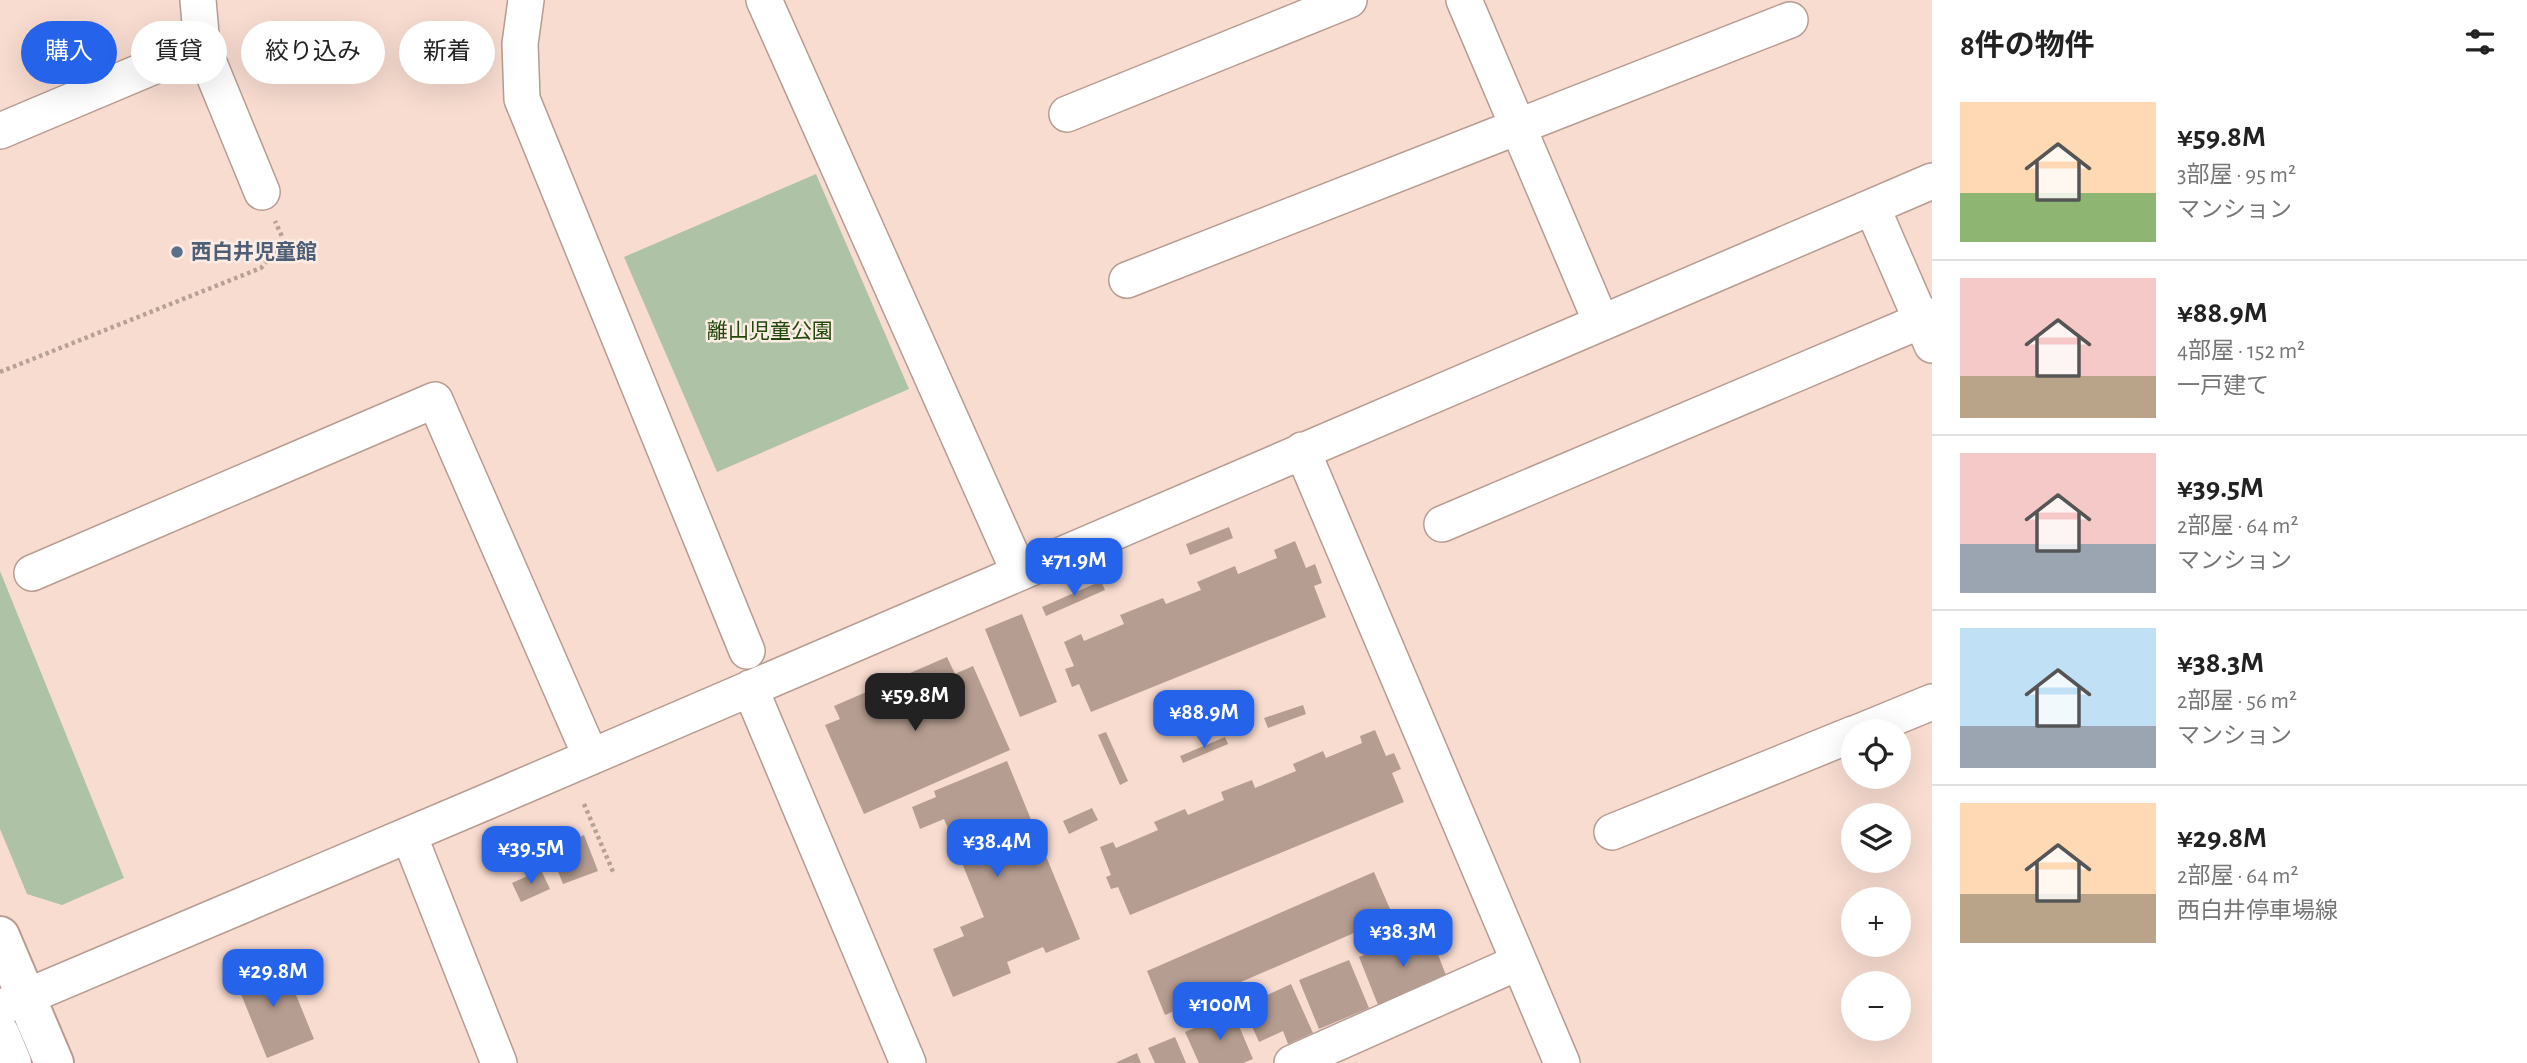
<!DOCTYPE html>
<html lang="ja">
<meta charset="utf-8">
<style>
:root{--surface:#fff;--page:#f6f6f6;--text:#222;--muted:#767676;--line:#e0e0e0;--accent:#2563eb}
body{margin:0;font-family:"Alegreya Sans","Noto Sans JP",sans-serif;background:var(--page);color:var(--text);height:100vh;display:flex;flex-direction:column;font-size:26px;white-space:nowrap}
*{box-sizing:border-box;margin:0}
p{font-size:23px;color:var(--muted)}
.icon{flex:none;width:38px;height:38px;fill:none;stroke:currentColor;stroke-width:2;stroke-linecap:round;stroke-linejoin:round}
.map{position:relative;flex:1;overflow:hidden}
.details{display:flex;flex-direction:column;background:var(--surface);width:595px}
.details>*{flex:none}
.hud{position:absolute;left:21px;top:21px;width:665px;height:63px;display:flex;gap:14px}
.controls{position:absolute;left:1841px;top:719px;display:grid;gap:14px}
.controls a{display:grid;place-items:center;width:70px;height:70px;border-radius:50%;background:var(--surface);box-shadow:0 7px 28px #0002;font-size:35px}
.price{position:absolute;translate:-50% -60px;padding:0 16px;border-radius:14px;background:var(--accent);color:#fff;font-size:23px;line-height:46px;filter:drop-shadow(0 2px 4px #0008)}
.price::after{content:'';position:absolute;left:50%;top:42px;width:21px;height:16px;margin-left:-10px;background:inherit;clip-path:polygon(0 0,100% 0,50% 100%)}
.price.current{background:#222;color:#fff}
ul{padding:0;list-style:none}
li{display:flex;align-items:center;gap:21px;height:175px;padding:0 28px}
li+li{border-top:2px solid var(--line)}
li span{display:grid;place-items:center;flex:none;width:196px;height:140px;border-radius:0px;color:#555}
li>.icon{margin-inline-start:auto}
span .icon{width:84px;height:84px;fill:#fffc;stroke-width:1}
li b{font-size:30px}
h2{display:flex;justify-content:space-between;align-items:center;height:84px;padding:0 28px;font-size:30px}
.chip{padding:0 24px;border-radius:32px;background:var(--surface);box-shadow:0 7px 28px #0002;font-size:24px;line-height:63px}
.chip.current{background:var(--accent);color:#fff}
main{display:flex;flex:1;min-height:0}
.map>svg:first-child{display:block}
.green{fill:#aec2a6}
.building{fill:#b69d91}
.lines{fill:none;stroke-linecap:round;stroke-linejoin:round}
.minor-casing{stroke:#b69c91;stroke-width:38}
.major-casing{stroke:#b69c91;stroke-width:42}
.path{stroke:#b7a197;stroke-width:4.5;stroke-dasharray:3.5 3.5;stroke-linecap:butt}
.minor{stroke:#fff;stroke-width:35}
.major{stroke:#fff;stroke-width:38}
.service-dot{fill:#5c6f8a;stroke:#fdece4;stroke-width:2.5}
.labels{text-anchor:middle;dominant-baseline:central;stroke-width:5;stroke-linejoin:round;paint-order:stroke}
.service-label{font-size:21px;font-weight:bold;fill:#4e5e75;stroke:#fdece4;text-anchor:start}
.park-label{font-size:21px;fill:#21470b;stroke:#fdece4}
</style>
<main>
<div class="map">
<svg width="1932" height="1063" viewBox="0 0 1932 1063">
<rect width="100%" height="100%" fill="#f8dcd0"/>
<!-- green -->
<path class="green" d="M816,174L909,389L717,472L624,257Z
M0,571L124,878L62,905L27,894L0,829Z"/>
<!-- building -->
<path class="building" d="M1229,527L1233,538L1190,555L1186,544Z
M1295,541L1306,568L1315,564L1322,583L1314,586L1326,617L1091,712L1079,684L1072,687L1065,669L1074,666L1064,642L1081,634L1084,641L1124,624L1120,615L1163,598L1166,604L1201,590L1197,582L1235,566L1238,574L1277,558L1274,550Z
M1101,581L1105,590L1046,616L1042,607Z
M1022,614L1057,702L1020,717L985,629Z
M947,657L955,674L973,666L1010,750L864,814L825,725L840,719L834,706Z
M1303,705L1306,714L1268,728L1264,718Z
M1375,730L1386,756L1394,753L1401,769L1392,773L1404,802L1130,915L1118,887L1111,889L1106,877L1111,875L1100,847L1113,842L1116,848L1158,830L1154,822L1185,809L1188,815L1224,800L1221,792L1252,780L1255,788L1296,771L1293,764L1323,751L1326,758L1362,743L1360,736Z
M1106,732L1128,781L1120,785L1098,735Z
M1225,737L1228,744L1183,763L1180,756Z
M1007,761L1080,939L1046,953L1043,947L1007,962L1011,973L953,997L933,949L964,936L960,927L984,917L944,819L920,829L912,807L936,797L934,791Z
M1092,808L1098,820L1069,834L1063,821Z
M584,835L598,871L563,884L549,849Z
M541,870L550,889L521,902L512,883Z
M1374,872L1393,916L1165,1015L1147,971Z
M1431,936L1447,978L1378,1005L1359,957L1392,944L1394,951Z
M1349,960L1369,1008L1319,1029L1299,980Z
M283,963L314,1039L267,1058L232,972L250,965L255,974Z
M1291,984L1313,1033L1288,1044L1283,1031L1259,1042L1243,1006Z
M1233,1012L1253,1059L1243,1063H1199L1185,1032Z
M1175,1037L1186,1063H1155L1148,1048Z
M1137,1053L1141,1063H1115Z"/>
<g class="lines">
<!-- minor casing -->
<g class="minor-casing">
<path id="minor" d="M526,0L520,44L522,99L747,651
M764,0L1019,572
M1464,0L1601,322
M202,46L262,192
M1067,114L1349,0
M0,131L202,46L198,0
M1872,207L1932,345
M1127,280L1790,20
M1302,450L1562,1063
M1442,524L1932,316
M32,573L435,400L591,757
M750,688L908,1063
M1859,732L1932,702
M1612,832L1853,734
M409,835L499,1063
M0,1008L486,802L1932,181
M1292,1063L1519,962"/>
</g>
<!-- major casing -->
<g class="major-casing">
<path id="major" d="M0,936L54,1063
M0,1034L12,1063"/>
</g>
<!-- path -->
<path class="path" d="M0,372L261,268L284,241L275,221
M584,804L614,874"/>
<!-- minor -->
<use href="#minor" class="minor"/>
<!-- major -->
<use href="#major" class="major"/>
</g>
<!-- markers -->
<circle class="service-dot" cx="177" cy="252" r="7"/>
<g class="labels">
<!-- service labels -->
<g class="service-label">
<text x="191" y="252">西白井児童館</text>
</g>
<!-- park labels -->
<g class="park-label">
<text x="770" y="331">離山児童公園</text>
</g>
</g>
</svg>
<div class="controls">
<a><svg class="icon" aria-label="locate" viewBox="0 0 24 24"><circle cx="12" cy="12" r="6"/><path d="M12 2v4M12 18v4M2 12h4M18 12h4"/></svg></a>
<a><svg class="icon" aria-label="layers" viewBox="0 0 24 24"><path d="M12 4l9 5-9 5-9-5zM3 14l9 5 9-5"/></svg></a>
<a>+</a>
<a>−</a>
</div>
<b class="price" style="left:1074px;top:598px">¥71.9M</b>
<b class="price current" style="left:915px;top:733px">¥59.8M</b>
<b class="price" style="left:1204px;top:750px">¥88.9M</b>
<b class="price" style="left:997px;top:879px">¥38.4M</b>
<b class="price" style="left:531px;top:886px">¥39.5M</b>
<b class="price" style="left:1403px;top:969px">¥38.3M</b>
<b class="price" style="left:273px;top:1009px">¥29.8M</b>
<b class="price" style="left:1220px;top:1042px">¥100M</b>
<div class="hud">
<a class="chip current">購入</a>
<a class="chip">賃貸</a>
<a class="chip">絞り込み</a>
<a class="chip">新着</a>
</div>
</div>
<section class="details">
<h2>8件の物件<svg class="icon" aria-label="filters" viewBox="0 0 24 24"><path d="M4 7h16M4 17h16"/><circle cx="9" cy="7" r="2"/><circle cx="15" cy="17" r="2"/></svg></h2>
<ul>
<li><span style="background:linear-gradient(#ffd9b3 65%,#8fb573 0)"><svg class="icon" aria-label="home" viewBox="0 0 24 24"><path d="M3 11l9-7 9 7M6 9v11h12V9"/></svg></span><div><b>¥59.8M</b><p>3部屋 · 95 m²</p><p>マンション</p></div></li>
<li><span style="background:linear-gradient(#f6c9c9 70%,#b9a48a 0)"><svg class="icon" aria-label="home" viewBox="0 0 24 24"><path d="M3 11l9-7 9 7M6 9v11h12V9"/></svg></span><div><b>¥88.9M</b><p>4部屋 · 152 m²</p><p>一戸建て</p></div></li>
<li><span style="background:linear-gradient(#f6c9c9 65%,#9aa5b1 0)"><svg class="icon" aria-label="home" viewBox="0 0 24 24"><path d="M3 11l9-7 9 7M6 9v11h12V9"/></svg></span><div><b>¥39.5M</b><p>2部屋 · 64 m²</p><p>マンション</p></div></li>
<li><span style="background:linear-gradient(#bfe0f5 70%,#9aa5b1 0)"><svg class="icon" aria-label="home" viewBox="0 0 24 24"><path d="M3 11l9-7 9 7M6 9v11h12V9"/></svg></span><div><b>¥38.3M</b><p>2部屋 · 56 m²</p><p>マンション</p></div></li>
<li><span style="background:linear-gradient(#ffd9b3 65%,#b9a48a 0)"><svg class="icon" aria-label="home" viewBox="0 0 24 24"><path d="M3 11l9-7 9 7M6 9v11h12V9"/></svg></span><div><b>¥29.8M</b><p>2部屋 · 64 m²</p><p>西白井停車場線</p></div></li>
</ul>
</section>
</main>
